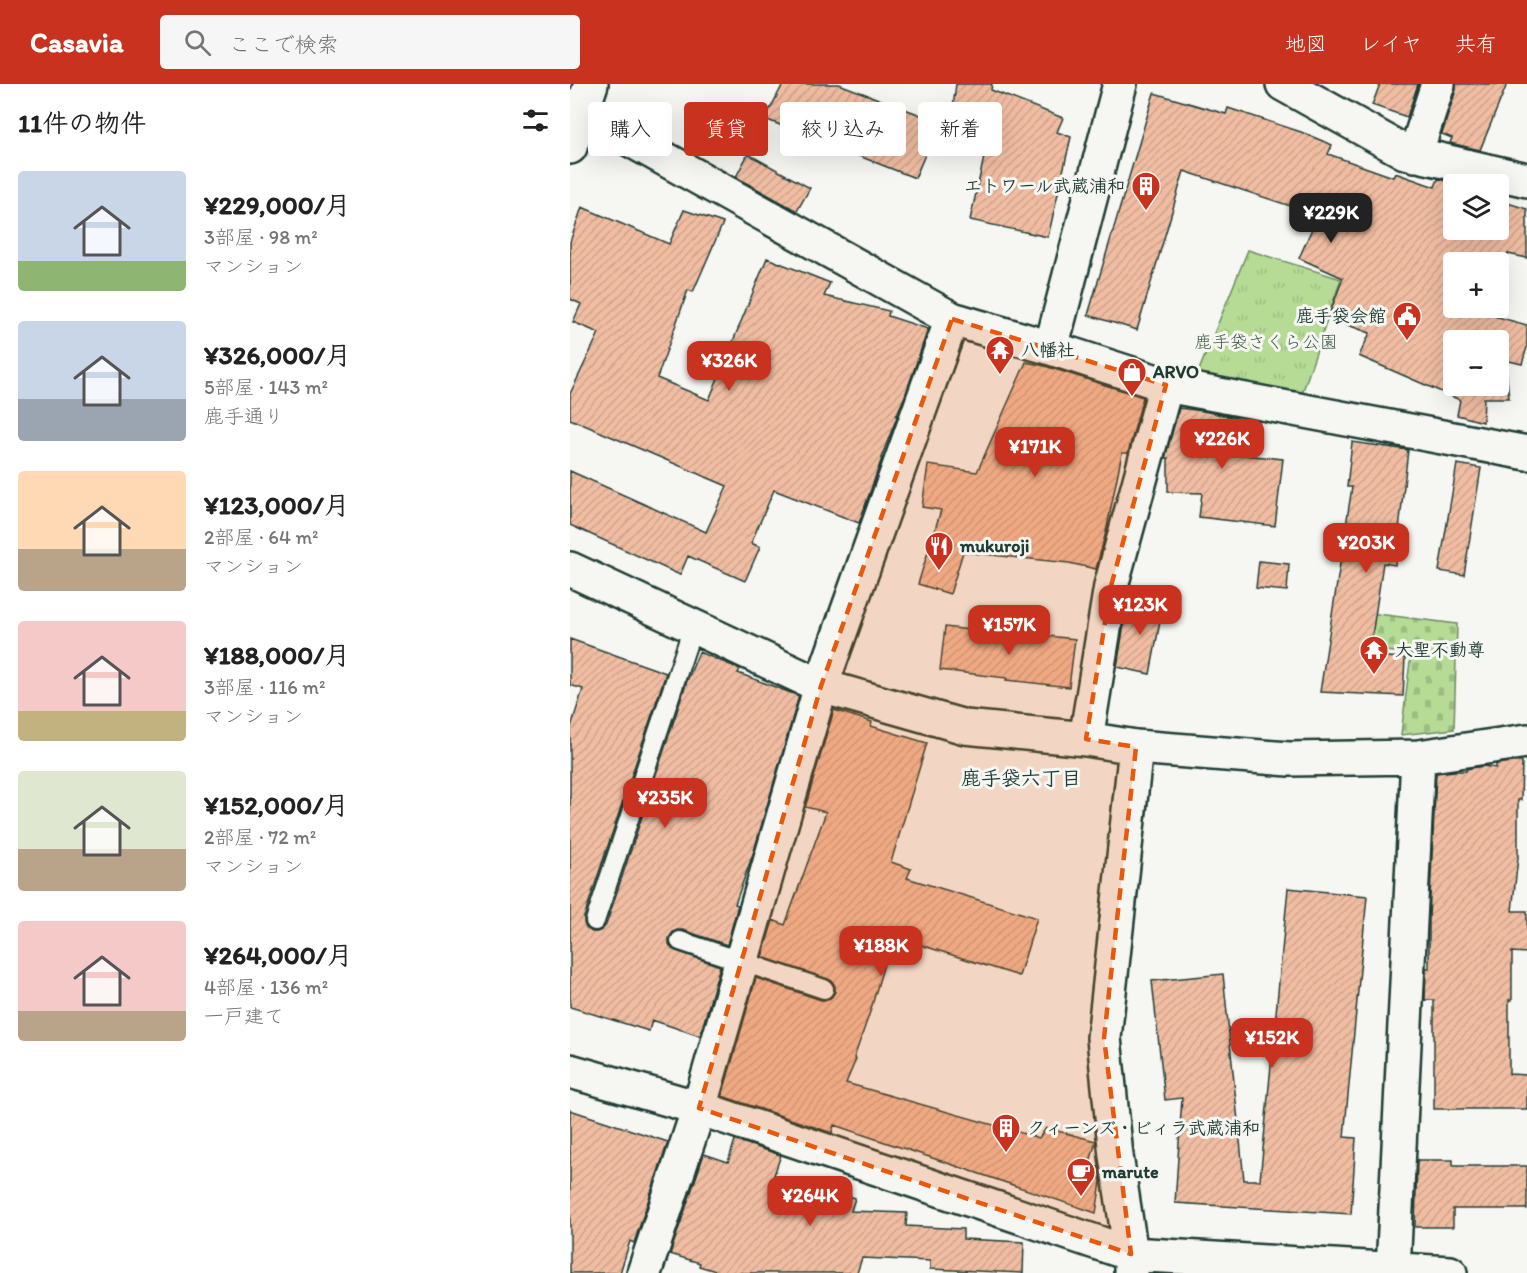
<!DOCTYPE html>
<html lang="ja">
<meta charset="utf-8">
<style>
:root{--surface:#fff;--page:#f6f6f6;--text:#222;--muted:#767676;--accent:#c8321e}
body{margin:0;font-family:Itim,"Klee One",sans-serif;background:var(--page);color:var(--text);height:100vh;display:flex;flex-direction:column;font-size:22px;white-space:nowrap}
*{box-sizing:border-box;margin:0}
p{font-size:20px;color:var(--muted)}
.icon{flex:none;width:33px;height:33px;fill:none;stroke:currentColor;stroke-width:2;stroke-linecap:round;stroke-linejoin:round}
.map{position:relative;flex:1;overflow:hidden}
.details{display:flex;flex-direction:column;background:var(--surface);width:570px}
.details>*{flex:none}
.guide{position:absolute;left:18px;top:18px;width:570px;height:54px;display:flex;gap:12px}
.controls{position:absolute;left:873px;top:90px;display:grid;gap:12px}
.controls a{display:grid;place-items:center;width:66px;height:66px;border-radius:6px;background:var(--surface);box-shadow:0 6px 24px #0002;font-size:30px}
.price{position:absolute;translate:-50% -51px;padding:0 14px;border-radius:12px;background:var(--accent);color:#fff;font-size:20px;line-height:39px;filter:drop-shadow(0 2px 3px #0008)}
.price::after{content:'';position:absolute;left:50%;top:36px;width:18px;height:14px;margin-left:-9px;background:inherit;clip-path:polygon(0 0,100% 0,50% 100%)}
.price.on{background:#222;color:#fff}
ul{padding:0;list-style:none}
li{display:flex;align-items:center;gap:18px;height:150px;padding:0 18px}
li span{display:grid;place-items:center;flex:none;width:168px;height:120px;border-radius:6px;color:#555}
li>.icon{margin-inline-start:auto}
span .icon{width:72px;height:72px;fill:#fffc;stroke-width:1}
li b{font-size:26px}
h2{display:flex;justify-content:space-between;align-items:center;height:72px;padding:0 18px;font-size:26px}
.chip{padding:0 21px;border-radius:6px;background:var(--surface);box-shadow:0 6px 24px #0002;font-size:21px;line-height:54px}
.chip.on{background:var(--accent);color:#fff}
header{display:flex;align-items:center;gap:36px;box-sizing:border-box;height:84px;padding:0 30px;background:var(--accent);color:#fff}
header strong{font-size:28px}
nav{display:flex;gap:33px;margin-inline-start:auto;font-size:21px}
.search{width:420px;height:54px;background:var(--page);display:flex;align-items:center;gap:15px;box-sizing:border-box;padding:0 21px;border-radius:6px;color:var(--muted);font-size:22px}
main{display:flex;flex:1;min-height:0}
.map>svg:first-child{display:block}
.grass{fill:url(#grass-tufts);stroke:#6a8c64;stroke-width:1.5}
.cemetery{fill:url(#cemetery-stones);stroke:#6a8c64;stroke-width:1.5}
.building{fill:url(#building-hatch);stroke:#1f3d34;stroke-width:1.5;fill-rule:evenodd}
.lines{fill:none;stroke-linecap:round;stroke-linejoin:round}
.service-casing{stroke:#1f3d34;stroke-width:22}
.minor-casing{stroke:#1f3d34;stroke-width:38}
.tertiary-casing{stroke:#1f3d34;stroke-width:38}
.service{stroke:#f6f6f2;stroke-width:18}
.minor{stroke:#f6f6f2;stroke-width:33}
.tertiary{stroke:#f6f6f2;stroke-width:33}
.marked{fill:#e8590c;fill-opacity:0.2;stroke:#e8590c;stroke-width:4.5;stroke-dasharray:12 8;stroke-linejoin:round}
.labels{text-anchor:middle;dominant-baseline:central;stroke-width:6;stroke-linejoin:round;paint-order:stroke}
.poi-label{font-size:18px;font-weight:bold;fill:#1f3d34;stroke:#f6f6f2;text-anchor:start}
.park-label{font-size:18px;fill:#3d5d47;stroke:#f6f6f2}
.neighbourhood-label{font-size:20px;font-weight:bold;fill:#1f3d34;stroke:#f6f6f2}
</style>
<header>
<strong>Casavia</strong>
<div class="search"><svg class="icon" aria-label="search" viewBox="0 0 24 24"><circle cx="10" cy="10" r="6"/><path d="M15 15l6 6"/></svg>ここで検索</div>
<nav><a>地図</a><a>レイヤ</a><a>共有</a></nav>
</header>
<main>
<section class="details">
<h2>11件の物件<svg class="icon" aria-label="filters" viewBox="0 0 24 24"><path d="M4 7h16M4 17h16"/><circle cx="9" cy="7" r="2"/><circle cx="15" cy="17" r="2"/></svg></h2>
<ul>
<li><span style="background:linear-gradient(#c9d6e8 75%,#8fb573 0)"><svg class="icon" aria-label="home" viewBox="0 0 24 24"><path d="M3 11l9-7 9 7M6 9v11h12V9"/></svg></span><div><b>¥229,000/月</b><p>3部屋 · 98 m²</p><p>マンション</p></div></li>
<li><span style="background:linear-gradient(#c9d6e8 65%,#9aa5b1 0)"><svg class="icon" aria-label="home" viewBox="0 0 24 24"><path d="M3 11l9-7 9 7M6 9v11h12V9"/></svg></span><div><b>¥326,000/月</b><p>5部屋 · 143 m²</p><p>鹿手通り</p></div></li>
<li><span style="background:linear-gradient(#ffd9b3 65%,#b9a48a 0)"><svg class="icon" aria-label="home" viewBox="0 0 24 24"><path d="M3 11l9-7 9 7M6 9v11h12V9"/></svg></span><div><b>¥123,000/月</b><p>2部屋 · 64 m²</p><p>マンション</p></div></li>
<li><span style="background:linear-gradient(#f6c9c9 75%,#c2b280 0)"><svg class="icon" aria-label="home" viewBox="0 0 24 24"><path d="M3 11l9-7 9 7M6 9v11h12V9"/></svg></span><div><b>¥188,000/月</b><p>3部屋 · 116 m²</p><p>マンション</p></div></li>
<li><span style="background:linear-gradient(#dfe7d0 65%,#b9a48a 0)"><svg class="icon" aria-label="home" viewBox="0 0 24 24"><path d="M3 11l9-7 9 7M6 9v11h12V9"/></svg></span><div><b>¥152,000/月</b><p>2部屋 · 72 m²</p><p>マンション</p></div></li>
<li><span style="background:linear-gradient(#f6c9c9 75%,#b9a48a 0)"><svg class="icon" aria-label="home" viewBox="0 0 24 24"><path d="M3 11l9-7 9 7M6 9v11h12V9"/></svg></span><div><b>¥264,000/月</b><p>4部屋 · 136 m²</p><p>一戸建て</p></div></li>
</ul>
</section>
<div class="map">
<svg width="957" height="1189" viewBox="0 0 957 1189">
<defs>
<pattern id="grass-tufts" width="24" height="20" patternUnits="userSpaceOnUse" patternTransform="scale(1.5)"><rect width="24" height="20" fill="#b6db95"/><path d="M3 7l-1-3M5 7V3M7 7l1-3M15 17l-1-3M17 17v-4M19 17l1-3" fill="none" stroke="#9cbd81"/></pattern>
<pattern id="cemetery-stones" width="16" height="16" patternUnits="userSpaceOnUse" patternTransform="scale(1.5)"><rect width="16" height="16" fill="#b6db95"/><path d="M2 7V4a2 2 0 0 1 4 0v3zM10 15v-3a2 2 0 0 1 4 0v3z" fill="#9cbd81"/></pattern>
<pattern id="building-hatch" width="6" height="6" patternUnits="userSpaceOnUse" patternTransform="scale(1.5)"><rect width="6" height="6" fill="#f1bda2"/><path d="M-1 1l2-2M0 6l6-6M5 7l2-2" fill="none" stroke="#cea38c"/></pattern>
</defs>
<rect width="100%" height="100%" fill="#f6f6f2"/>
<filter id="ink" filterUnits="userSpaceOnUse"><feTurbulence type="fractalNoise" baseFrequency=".0167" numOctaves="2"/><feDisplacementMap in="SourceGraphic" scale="12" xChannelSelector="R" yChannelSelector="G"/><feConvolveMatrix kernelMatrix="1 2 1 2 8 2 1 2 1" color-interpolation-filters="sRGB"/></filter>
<g filter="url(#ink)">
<!-- grass -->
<path class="grass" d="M678,166L771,195L729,319L623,301Z"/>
<!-- cemetery -->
<path class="cemetery" d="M775,526L887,540L884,645L831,651L841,569L772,564Z"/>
<!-- building -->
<path class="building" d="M213,0H269L369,38L345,94L195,35Z
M386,0H422L421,6L493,34L487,48L501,53L478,153L400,136L417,60L380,47Z
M810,0H848L837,33L802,21Z
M886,0H937L910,66L880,59L882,54L872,50L886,6Z
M584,9L656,30L658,24L731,48L762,61L758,70L823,93L825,89L865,103L868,95L893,100H884V146H928V116L957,125V174L938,170L928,214V178H884V224H926L924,232L957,241V263L952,280L935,276L939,314H914L913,338L887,331L890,316L789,272L800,249L758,234L773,194L729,174L748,131L614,87L567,246L518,231ZM884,256H928V302H884Z
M178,70L240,104L227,127L166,93Z
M12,123L99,160L114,126L153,139L123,208L118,206L87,294L139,316L197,174L260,199L254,212L319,227L318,232L358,245L335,312L326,332L327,333L311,374H312L289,439L204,406L181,459L190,463L175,497L118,472L110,491L0,441V387L136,448L157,402L0,335V310L29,249L3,238L11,220L0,215V158Z
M456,278L475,282L573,313L558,369H552L536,448L526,485L499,479L393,468L380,510L348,500L371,426L352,423L358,381L407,388Z
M609,324L633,327L667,334L664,370L713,375L705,442L629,433L632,409L598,408V374H595Z
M782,358L838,366L825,481L813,479L799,572L835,574L833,612L750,608L782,403H777Z
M887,380L911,384L894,491L869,487Z
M689,477L719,480L717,507L686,504Z
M558,516L593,522L580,590L547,583Z
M375,543L442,551V548L505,555L499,603L436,596L437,594L370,586Z
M0,555L96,589L14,833V839L16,844L22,848H27L32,846L36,841L117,597L129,568L170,585L168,589L229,612L184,767L165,820L168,821L157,861L113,846H107L103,848L99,854V860L102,865L106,867L150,882L130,952L82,936L79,947L0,923V646L13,605L0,601Z
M264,626L302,638L301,642L357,659L321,778L341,785L337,794L467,834L449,892L322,852L301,925L284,974L286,975L276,999L469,1054L476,1044L526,1057L519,1082L529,1083L531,1098L526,1129L264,1041L262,1049L152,1012L186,894L251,916H256L261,914L265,908V902L262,897L258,895L192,873L203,836L215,841L256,728L235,723Z
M943,678H952L951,716H948V774L942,827H957V869L942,868V916H939V990L957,991V1025H864V916H855L856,884H859V834L866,689L885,687H896V685L913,682L926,684V680Z
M718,804L797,812L774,1053L786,1054L781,1130L605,1119L612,1014L595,1016L582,897L653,890L674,1096H690Z
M0,1026L98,1058L64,1159L60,1157L50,1189H0Z
M165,1056L211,1071L204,1091L260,1108V1106L285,1114L281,1127L337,1129L336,1142L393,1145V1155L454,1158L453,1189L360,1185V1177L292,1174L287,1189H152L129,1182L130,1179L100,1170L134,1070L158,1078Z
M847,1076H883V1082H957V1125H883V1143H845Z"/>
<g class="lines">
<!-- service casing -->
<g class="service-casing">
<path id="service" d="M25,837L123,543
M110,857L254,905"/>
</g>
<!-- minor casing -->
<g class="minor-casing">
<path id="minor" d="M713,0L835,68L957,96
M0,22L382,235L481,264L596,301L957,369
M845,71L868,0
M481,264L550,0
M0,485L251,602L395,643L516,655L566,663L719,675L848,673L957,657
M516,655L541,502L596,301
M0,987L129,1024L561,1170L880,1189
M823,1186L848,673
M74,1189L129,1024L251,602L382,235
M561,1189V1170L546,1072L534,954L566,663"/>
</g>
<!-- tertiary casing -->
<g class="tertiary-casing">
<path id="tertiary" d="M0,63L21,0"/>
</g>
<!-- service -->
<use href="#service" class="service"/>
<!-- minor -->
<use href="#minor" class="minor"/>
<!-- tertiary -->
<use href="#tertiary" class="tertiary"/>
</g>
</g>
<!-- marked area -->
<path class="marked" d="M382,235L596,301L541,502L516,655L566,663L534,954L561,1170L129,1024L251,602Z"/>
<!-- icons -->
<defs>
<g id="building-pin" transform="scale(1.5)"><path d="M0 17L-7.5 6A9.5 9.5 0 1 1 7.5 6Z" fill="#c8321e" stroke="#f6f6f2"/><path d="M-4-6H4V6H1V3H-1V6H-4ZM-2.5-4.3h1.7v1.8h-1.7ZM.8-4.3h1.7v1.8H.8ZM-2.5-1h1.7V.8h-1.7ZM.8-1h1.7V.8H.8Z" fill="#fff"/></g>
<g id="civic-pin" transform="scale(1.5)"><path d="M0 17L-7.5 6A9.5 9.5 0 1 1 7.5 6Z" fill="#c8321e" stroke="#f6f6f2"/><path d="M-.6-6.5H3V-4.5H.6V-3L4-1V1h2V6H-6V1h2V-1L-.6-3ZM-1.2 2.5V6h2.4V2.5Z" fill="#fff"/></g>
<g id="temple-pin" transform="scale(1.5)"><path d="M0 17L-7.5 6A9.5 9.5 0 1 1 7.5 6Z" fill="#c8321e" stroke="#f6f6f2"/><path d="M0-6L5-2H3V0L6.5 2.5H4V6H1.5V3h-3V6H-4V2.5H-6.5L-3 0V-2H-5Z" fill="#fff"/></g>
<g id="shop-pin" transform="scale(1.5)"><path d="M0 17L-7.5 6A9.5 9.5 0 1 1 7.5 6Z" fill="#c8321e" stroke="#f6f6f2"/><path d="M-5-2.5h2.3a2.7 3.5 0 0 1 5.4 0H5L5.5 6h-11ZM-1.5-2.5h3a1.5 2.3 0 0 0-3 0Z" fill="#fff"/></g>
<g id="restaurant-pin" transform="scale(1.5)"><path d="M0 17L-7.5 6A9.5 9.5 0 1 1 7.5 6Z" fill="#c8321e" stroke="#f6f6f2"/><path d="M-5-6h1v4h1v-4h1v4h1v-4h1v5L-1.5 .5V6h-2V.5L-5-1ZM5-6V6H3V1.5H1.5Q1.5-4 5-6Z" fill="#fff"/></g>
<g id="cafe-pin" transform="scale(1.5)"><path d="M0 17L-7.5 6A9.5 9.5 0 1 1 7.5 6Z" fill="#c8321e" stroke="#f6f6f2"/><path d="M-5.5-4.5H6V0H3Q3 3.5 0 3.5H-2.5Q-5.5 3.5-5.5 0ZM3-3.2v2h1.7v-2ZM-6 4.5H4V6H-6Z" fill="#fff"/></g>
</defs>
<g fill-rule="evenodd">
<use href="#building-pin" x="576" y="102"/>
<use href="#civic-pin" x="837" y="232"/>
<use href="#temple-pin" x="430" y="266"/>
<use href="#shop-pin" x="562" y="288"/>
<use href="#restaurant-pin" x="369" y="462"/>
<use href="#temple-pin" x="804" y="566"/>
<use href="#building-pin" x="436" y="1044"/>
<use href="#cafe-pin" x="511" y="1088"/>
</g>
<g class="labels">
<!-- poi labels -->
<g class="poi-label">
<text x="555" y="102" text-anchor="end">エトワール武蔵浦和</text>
<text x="816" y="232" text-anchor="end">鹿手袋会館</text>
<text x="451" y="266">八幡社</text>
<text x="583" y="288">ARVO</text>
<text x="390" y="462">mukuroji</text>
<text x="825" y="566">大聖不動尊</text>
<text x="457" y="1044">クィーンズ・ビィラ武蔵浦和</text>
<text x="532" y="1088">marute</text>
</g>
<!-- park labels -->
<g class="park-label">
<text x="696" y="258">鹿手袋さくら公園</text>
</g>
<!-- neighbourhood labels -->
<g class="neighbourhood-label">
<text x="451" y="694">鹿手袋六丁目</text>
</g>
</g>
</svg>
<div class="controls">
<a><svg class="icon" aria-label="layers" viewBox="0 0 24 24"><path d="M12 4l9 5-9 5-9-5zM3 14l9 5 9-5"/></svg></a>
<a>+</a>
<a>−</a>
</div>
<b class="price on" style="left:761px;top:160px">¥229K</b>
<b class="price" style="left:159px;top:308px">¥326K</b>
<b class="price" style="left:652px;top:386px">¥226K</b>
<b class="price" style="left:465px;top:394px">¥171K</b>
<b class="price" style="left:796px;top:490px">¥203K</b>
<b class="price" style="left:570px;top:552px">¥123K</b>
<b class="price" style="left:439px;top:572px">¥157K</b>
<b class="price" style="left:95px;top:745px">¥235K</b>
<b class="price" style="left:311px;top:893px">¥188K</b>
<b class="price" style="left:702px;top:985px">¥152K</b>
<b class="price" style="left:240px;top:1143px">¥264K</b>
<div class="guide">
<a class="chip">購入</a>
<a class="chip on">賃貸</a>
<a class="chip">絞り込み</a>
<a class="chip">新着</a>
</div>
</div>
</main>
